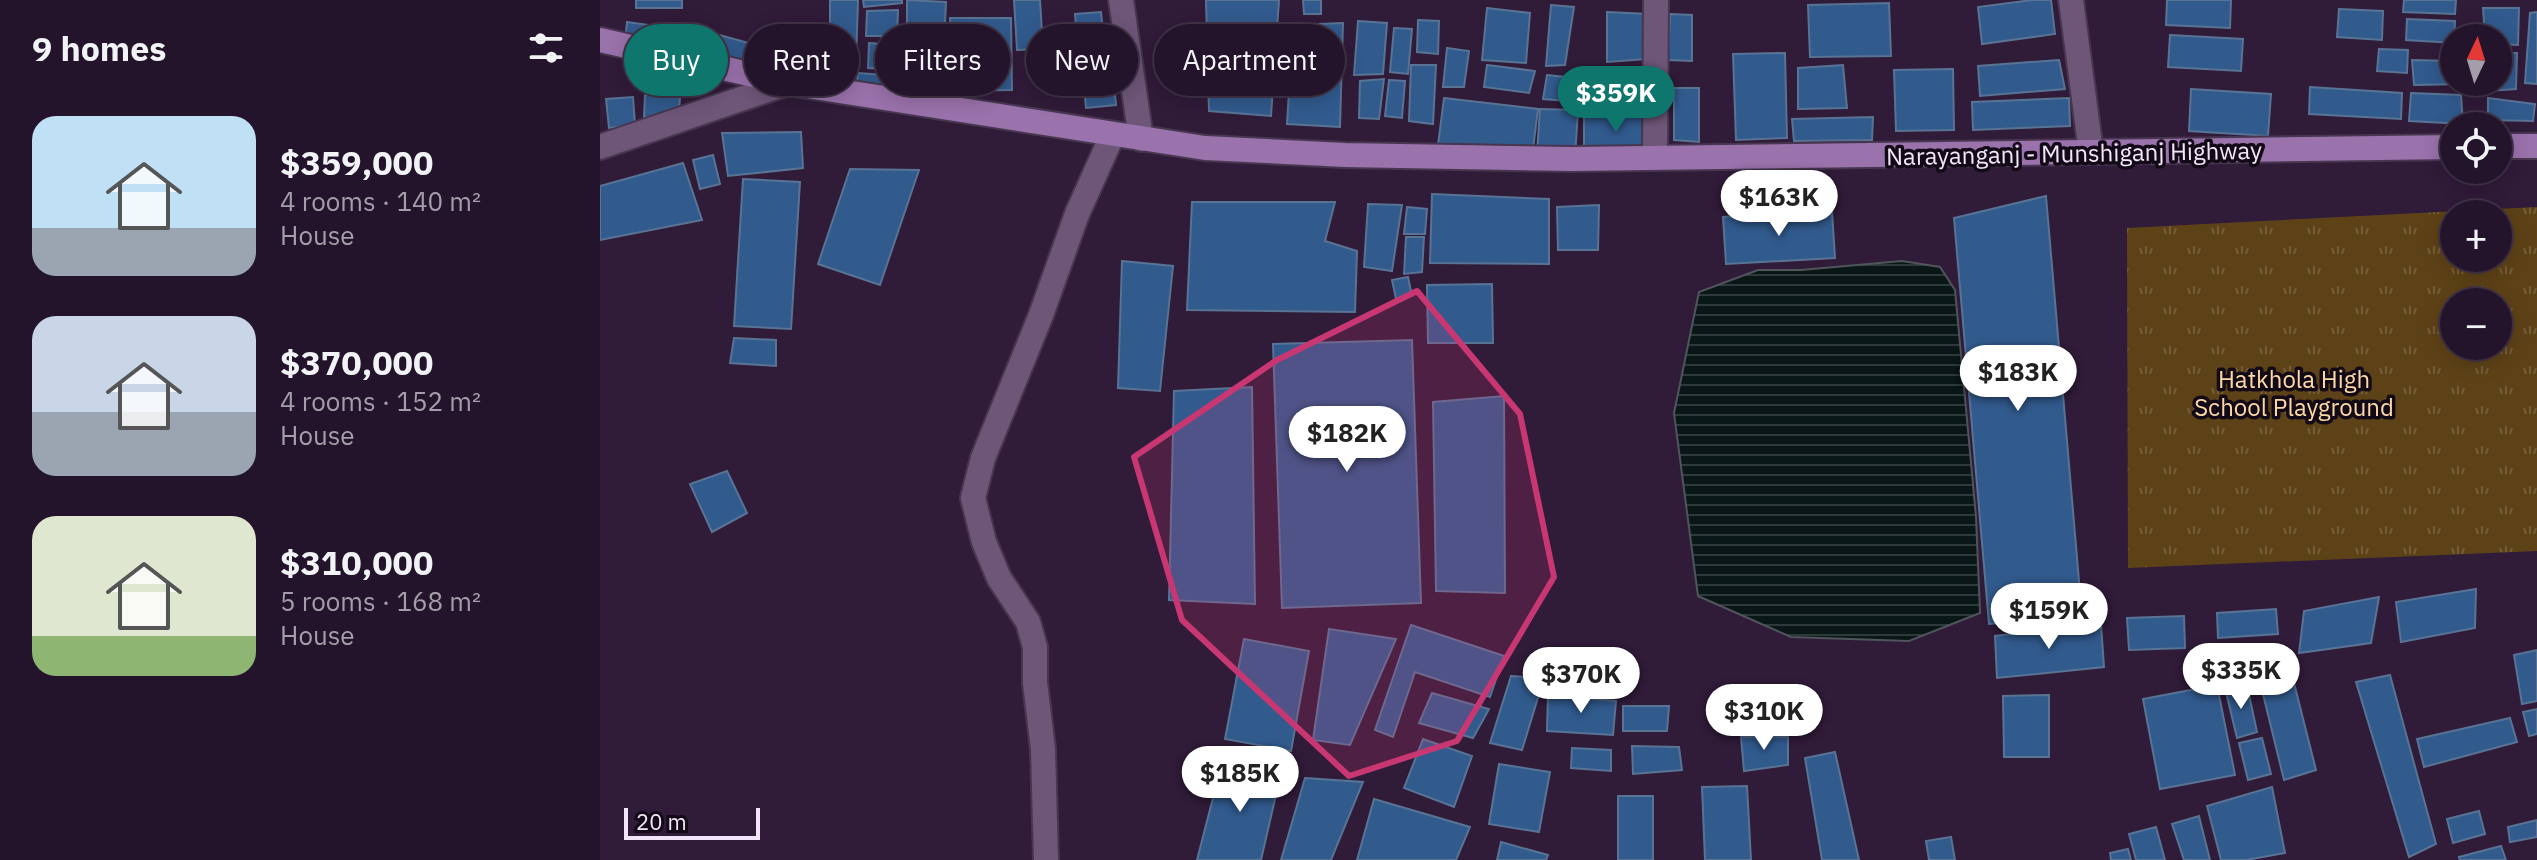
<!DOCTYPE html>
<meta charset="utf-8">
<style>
:root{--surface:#24142b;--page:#302137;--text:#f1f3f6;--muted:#a39ea9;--line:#413347;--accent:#0f766e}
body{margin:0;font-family:"IBM Plex Sans",sans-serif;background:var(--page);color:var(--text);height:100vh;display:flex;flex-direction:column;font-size:30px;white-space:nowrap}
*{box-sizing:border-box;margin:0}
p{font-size:26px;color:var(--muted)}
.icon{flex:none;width:44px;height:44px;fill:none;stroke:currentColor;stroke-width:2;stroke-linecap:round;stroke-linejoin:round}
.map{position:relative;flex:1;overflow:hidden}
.sheet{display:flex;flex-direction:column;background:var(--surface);width:600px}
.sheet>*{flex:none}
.top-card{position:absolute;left:24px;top:24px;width:760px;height:72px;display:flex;gap:16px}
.needle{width:52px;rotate:4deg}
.controls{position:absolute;left:1840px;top:24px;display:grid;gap:16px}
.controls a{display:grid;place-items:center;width:72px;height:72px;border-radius:50%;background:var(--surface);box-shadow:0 4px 20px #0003,0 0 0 2px var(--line);font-size:40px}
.scale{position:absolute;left:24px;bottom:20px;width:136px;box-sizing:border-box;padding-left:8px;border:4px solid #f3e5f9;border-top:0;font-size:22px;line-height:28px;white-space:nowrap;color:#f3e5f9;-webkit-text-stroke:6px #130a17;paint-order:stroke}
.price{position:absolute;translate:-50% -68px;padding:0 18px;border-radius:28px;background:#fff;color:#222;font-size:26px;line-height:52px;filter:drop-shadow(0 2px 4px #0008)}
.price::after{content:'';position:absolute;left:50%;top:48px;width:24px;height:18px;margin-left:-12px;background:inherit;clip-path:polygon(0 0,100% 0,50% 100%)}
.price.on{background:var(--accent);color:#fff}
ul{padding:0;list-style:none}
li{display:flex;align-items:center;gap:24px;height:200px;padding:0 32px}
li span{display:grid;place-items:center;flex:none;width:224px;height:160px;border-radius:24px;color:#555}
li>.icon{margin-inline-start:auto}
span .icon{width:96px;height:96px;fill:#fffc;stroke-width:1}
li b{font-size:34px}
h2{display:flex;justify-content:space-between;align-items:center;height:96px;padding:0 32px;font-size:34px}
.chip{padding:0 28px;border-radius:36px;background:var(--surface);box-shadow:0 4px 20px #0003,0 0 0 2px var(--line);font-size:28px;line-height:72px}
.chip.on{background:var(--accent);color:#fff}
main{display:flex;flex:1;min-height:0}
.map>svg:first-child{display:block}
.grass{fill:url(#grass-tufts);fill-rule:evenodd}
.water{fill:url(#water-rules);stroke:#4f555b;stroke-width:2}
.building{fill:#315a8d;stroke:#597394;stroke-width:2}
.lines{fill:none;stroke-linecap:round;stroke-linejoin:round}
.minor-casing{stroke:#47364f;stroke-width:28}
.primary-casing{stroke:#47364f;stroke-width:28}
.minor{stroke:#6e5678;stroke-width:24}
.primary{stroke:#9a72ac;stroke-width:24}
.marked{fill:#c93773;fill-opacity:0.2;stroke:#c93773;stroke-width:6;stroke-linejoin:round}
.labels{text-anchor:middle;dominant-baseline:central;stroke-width:7;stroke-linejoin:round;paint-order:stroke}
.street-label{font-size:24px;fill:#f3e5f9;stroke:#130a17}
.park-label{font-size:24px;fill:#fdd8a7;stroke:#130a17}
</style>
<main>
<section class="sheet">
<h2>9 homes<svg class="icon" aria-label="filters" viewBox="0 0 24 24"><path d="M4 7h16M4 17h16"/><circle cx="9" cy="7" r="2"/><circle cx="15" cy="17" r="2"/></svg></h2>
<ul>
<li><span style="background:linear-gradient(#bfe0f5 70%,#9aa5b1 0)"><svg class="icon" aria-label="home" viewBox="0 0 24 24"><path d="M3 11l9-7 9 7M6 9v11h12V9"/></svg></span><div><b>$359,000</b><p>4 rooms · 140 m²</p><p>House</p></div></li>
<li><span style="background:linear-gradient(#c9d6e8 60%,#9aa5b1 0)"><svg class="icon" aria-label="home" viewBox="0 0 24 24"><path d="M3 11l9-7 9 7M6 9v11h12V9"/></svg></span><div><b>$370,000</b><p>4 rooms · 152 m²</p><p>House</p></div></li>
<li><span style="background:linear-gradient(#dfe7d0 75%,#8fb573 0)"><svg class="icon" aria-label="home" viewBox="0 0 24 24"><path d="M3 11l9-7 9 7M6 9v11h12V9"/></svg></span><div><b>$310,000</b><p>5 rooms · 168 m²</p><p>House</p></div></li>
</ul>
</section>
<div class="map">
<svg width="1937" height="860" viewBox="0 0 1937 860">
<defs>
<pattern id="grass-tufts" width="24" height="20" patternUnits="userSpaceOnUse" patternTransform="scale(2)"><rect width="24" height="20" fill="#5e4217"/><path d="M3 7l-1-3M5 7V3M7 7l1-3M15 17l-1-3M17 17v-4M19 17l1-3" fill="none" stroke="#765d3a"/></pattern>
<pattern id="water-rules" width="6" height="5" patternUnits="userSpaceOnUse" patternTransform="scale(2)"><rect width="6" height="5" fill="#091717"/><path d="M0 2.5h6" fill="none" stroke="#2d393a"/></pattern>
</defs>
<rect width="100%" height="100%" fill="#301b39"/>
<!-- grass -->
<path class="grass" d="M1937,207V551L1528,568L1527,228ZM1854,214H1898V258H1854ZM1854,302H1898V346H1854Z"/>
<!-- water -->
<path class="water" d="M1302,261L1340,267L1355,290L1376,517L1380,613L1309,641L1191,637L1098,596L1074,413L1099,292L1158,270H1201Z"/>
<!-- building -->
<path class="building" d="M36,0H82V8H36Z
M230,0H258L256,62L230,63Z
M263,0H302V3L264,7Z
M307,0L346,2L342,90L307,87Z
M414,0H440L443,49L417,50Z
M606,0H679L671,116L609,111Z
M703,0H721V14H704Z
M1432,0H1451L1455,34L1382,44L1378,7Z
M1567,0H1631L1630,28L1566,25Z
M1804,0H1856L1855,14L1803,12Z
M1289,3L1291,56L1210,57L1208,5Z
M951,5L974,7L965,65L946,66Z
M887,8L930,13L926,63L882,60Z
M1883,8H1919L1918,45L1898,44V38H1885Z
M1739,9L1783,11L1782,40L1737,37Z
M298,10L297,36H266L267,11Z
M501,12L505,49L478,52L475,14Z
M1007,12L1049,14L1046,59L1007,62Z
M1937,12V84L1925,83L1930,13Z
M1070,14L1092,15V61L1068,60Z
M350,18H411L412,90L351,91Z
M1807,19L1855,21L1854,43L1806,40Z
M818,20L839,21L838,54L817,52Z
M758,21L787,23L783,74L754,75Z
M27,22L78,29L75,49L25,41Z
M743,23L740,127L687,124L693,25Z
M794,28L812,29L808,74L790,72Z
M105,31L163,47L157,69L99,52Z
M1570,35L1643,39L1641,71L1568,67Z
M269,43L297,45L296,70L268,68Z
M847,48L869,51L864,87H843Z
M1779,49L1808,50L1807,73L1777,71Z
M176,52L223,59L222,79L176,72Z
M1185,53L1187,138L1136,140L1133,54Z
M1898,53H1917L1916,89L1888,91L1889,82H1898Z
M511,54L516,105L486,108L481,57Z
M1459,60L1465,89L1380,96L1378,66Z
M1812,60L1854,61V82H1864V84L1814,85Z
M811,65H836L833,124L809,121Z
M887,65L935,71L929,93L884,87Z
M1243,65L1247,108L1198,109V68Z
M1353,69L1354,130L1296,131L1294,70Z
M1022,72L1045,74L1042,109L1019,107Z
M258,73L298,76L297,95L256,90Z
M947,75L994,80L993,103L943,99Z
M784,79L779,119L759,118L760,81Z
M789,80L805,81L802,118L785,116Z
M1710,87L1802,93L1801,119L1709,114Z
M1074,88H1099V142L1074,140Z
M1591,89L1671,94L1668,136L1589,131Z
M1811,93L1861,95L1863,124L1809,121Z
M45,95H80L79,117H44Z
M33,97L35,125L9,128L6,99Z
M844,98L938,109L932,157L838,145Z
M1469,98L1470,126L1373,130L1372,102Z
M1888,98L1935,104L1933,121L1888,120Z
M940,109L978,110L975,157L937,154Z
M984,114L1049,115L1048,154L984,153Z
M1273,117L1272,140L1194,141L1192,119Z
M201,132L203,168L128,176L122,133Z
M113,155L120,184L100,189L93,160Z
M83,163L102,220L0,240V186Z
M250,169L319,170L280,285L218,264Z
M143,179L200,182L191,329L134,326Z
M832,194L949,199V264L830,263Z
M1446,196L1482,616L1389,624L1354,218Z
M592,202H735L725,241L757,251L755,312L587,310Z
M768,204L802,205L792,271L764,267Z
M999,205L998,250H958L957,207Z
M807,207L827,209L825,234H804Z
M1232,211L1235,258L1126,264L1123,217Z
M806,237H824L822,272L804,274Z
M522,261L573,266L560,391L518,388Z
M808,277L812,296L796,299L792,280Z
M892,284L893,343H828L827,285Z
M134,338L176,340V366L130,363Z
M812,340L821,603L682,608L673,344Z
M652,387L655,604L569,600L574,391Z
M904,396L905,593L836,591L833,402Z
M127,471L147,513L112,532L90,484Z
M1876,589L1875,628L1801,642L1796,602Z
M1779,597L1771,643L1699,653L1704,611Z
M1676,609L1678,634L1618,638L1617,613Z
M1584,616L1585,648L1529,650L1527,618Z
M1501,624L1504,667L1397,678L1395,636Z
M811,625L904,656L890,697L815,672L793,737L775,730Z
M729,629L796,639L750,745L713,740Z
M644,639L709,651L691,751L625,739Z
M1937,650V701L1922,704L1914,655Z
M1790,675L1836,844L1809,857L1756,682Z
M911,676L944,678L922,750L890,743Z
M1694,683L1716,770L1684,780L1661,686Z
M1617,685L1635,775L1560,789L1543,699Z
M1647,685L1657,732L1637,738L1625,688Z
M832,693L889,709L873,738L819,723Z
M948,695L1016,701L1013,735L947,731Z
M1449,695V757H1404L1403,696Z
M1023,706H1069L1067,731H1023Z
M1937,709V734L1929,736L1923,712Z
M1910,718L1917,742L1824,767L1817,739Z
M1141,737H1188V765L1144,771Z
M1662,738L1671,774L1648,780L1639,743Z
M823,739L872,756L854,807L804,788Z
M1032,746L1079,747L1082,770L1033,774Z
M972,748L1011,750V771L971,768Z
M1235,752L1259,860H1222L1205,758Z
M622,763L681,773L661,860H597Z
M899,764L950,772L939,832L889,824Z
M705,778L763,782L731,860H681Z
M1147,786L1151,860H1105L1102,787Z
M1672,787L1685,853L1646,860H1621L1607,806Z
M1018,796H1053V860H1018Z
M774,799L870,827L856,860H757Z
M1879,811L1885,834L1853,843L1847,819Z
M1599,816L1610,860H1584L1572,824Z
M1937,820V837L1910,842L1908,827Z
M1556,827L1565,860H1536L1529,834Z
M1351,837L1355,860H1329L1326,841Z
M901,842L948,855L946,860H897Z
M1901,846L1906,860H1860L1859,857Z
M1528,849L1531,860H1511L1510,853Z"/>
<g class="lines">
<!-- minor casing -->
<g class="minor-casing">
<path id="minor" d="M521,0L541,139
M1471,0L1491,152
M0,147L188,83
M1055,158L1056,0
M446,860L443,749L435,683V647L428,622L399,578L384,542L373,498L383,458L441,315L477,214L512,136"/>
</g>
<!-- primary casing -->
<g class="primary-casing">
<path id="primary" d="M0,40L188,83L605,148L745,155L972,159L1854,147
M1898,146H1937"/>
</g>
<!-- minor -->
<use href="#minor" class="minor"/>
<!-- primary -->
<use href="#primary" class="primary"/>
</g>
<!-- marked area -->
<path class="marked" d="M817,291L920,414L954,577L857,741L749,776L582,620L534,457L677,360Z"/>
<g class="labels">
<!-- street labels -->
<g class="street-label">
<text transform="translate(1474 153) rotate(-1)">Narayanganj - Munshiganj Highway</text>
</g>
<!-- park labels -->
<g class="park-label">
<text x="1694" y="379">Hatkhola High<tspan x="1694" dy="28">School Playground</tspan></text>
</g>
</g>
</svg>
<div class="controls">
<a><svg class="needle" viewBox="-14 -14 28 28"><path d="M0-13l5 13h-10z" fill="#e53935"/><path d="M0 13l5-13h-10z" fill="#a39ea9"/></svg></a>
<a><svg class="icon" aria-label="locate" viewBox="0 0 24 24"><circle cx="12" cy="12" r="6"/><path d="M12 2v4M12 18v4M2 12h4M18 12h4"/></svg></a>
<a>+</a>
<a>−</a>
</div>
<div class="scale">20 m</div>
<b class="price on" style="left:1016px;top:134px">$359K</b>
<b class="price" style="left:1179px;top:238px">$163K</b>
<b class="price" style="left:1418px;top:413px">$183K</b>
<b class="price" style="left:747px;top:474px">$182K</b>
<b class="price" style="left:1449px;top:651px">$159K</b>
<b class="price" style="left:1641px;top:711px">$335K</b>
<b class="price" style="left:981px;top:715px">$370K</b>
<b class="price" style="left:1164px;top:752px">$310K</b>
<b class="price" style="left:640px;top:814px">$185K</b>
<div class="top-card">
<a class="chip on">Buy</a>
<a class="chip">Rent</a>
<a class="chip">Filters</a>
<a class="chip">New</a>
<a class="chip">Apartment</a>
</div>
</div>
</main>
